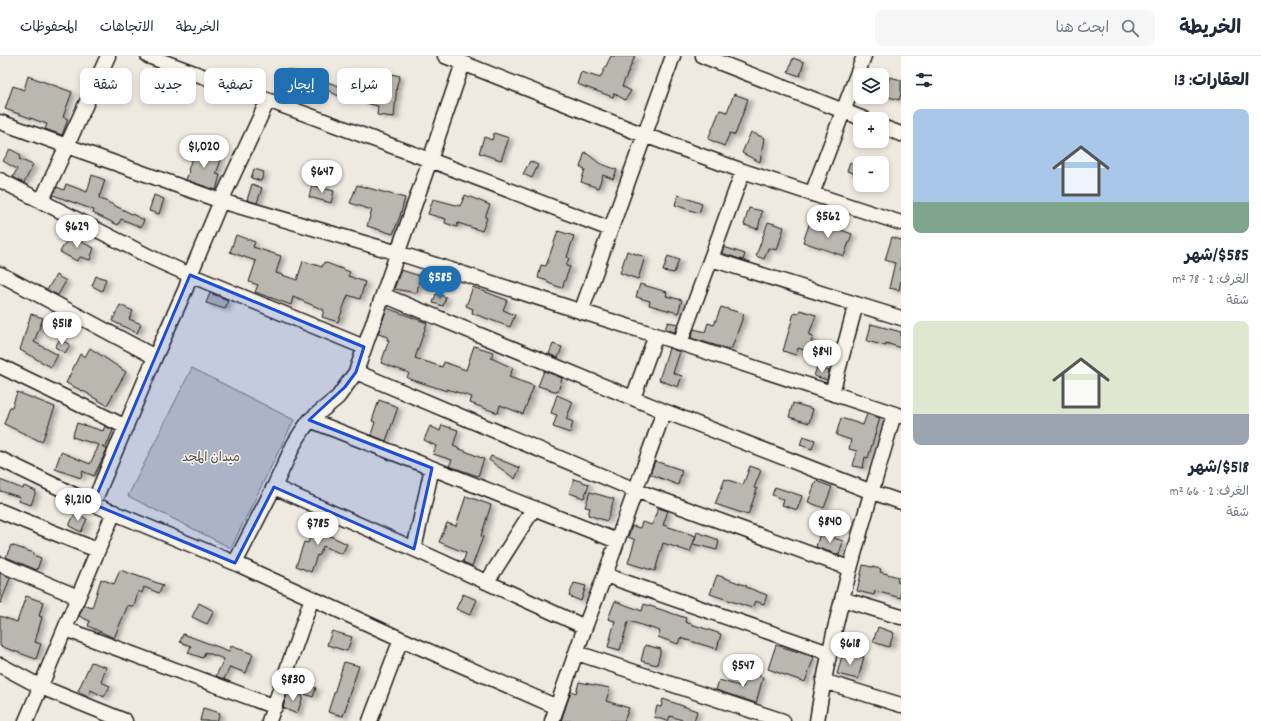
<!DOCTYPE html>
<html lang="ar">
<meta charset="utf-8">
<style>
:root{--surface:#fff;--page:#f6f6f7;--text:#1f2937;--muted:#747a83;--line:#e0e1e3;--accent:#1f6fb2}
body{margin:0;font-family:Dekko,"Playpen Sans Arabic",sans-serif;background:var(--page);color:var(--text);direction:rtl;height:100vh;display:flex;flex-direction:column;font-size:15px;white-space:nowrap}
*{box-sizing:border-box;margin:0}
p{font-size:13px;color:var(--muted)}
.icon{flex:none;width:22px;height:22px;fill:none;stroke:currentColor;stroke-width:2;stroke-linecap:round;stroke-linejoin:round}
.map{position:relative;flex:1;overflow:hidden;direction:ltr}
.side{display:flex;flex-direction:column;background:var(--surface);width:360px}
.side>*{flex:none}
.banner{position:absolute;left:12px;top:12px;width:380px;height:36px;direction:rtl;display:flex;gap:8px}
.buttons{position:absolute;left:853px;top:12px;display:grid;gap:8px}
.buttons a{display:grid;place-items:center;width:36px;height:36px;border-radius:8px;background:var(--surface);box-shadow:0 2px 6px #0003;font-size:20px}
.price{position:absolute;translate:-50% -34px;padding:0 9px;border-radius:14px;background:#fff;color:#222;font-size:13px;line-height:26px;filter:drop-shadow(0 1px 2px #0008)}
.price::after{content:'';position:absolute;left:50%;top:24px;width:12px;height:9px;margin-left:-6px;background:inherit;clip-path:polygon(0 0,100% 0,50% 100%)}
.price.selected{background:var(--accent);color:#fff}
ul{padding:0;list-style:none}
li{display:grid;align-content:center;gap:8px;height:212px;padding:0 12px}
li span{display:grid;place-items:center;height:124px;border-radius:8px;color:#555}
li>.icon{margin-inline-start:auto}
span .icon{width:72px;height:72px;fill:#fffc;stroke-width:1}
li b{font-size:17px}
h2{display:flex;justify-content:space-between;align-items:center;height:48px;padding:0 12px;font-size:17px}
.tag{padding:0 14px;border-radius:8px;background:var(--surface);box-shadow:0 2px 6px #0003;font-size:14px;line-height:36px}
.tag.selected{background:var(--accent);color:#fff}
header{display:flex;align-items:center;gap:24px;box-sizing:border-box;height:56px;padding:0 20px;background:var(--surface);border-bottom:1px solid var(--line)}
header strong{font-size:19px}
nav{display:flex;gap:22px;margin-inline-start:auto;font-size:14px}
.search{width:280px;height:36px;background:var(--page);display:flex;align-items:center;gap:10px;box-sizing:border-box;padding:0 14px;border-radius:8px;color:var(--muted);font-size:15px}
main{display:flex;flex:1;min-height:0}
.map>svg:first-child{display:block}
.green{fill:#cfccc3;stroke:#767470}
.building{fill:#bab7af;stroke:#1c1c1c;filter:url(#shadow)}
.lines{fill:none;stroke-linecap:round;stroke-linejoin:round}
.minor-casing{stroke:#1c1c1c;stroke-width:17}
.minor{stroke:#f7f3e8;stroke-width:14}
.marked{fill:#1d4ed8;fill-opacity:0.2;stroke:#1d4ed8;stroke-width:3;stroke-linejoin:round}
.labels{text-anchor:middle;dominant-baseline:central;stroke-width:3;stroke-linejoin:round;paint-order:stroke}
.park-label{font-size:13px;fill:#52514e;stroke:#f7f3e8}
</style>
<header>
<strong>الخريطة</strong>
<div class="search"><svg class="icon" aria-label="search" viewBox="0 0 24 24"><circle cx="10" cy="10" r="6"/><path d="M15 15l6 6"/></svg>ابحث هنا</div>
<nav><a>الخريطة</a><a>الاتجاهات</a><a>المحفوظات</a></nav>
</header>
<main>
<section class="side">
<h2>العقارات: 13<svg class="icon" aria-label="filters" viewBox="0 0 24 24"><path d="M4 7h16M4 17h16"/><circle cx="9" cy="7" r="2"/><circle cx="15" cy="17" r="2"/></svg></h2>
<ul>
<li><span style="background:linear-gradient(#a9c7e8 75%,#7fa58c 0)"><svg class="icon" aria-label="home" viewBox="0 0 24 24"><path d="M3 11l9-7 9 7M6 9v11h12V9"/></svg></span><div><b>$585/شهر</b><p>الغرف: 2 · 78 m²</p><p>شقة</p></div></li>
<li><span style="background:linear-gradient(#dfe7d0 75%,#9aa5b1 0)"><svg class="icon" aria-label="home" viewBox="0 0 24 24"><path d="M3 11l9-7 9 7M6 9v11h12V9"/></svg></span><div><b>$518/شهر</b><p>الغرف: 2 · 66 m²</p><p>شقة</p></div></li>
</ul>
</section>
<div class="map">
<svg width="901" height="665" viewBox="0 0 901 665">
<defs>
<filter id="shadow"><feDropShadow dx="4.5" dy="2.5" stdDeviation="2" flood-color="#0004"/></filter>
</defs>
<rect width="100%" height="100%" fill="#eeeae0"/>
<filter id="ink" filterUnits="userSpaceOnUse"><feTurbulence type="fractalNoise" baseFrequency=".025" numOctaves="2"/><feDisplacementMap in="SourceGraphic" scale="8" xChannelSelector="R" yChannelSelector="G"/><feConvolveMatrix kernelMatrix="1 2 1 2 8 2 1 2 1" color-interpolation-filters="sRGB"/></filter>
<g filter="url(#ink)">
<!-- green -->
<path class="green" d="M192,312L294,364L231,492L128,440Z"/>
<!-- building -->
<path class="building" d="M611,0H635L622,30L631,35L625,44L614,37L613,41L577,28L581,16L600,22Z
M793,2L804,6L800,20L788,16Z
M365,12L400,20L397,28L394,61L377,59L378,50L366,47L369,38L350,31L344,26L347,18L362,24Z
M287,13L304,19L299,34L282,28Z
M28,20L72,36L63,61L68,63L62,79L45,73L47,68L5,53L13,30L24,34Z
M890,21L901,24V37L899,44L883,39Z
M321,24L348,33L344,43L318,29Z
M734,38L748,43L735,79L730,77L724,90L708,83L720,54L727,56Z
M751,76L764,82L760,106L742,97Z
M494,77L509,82L501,104L479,97L484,81L492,84Z
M197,88L208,92L206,98L221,104L216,118L220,119L216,134L186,124L189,115L188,114Z
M10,93L21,99L19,103L33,109L24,127L13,121L17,113L3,105Z
M585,96L599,107L617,114L613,123L603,119L598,132L581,126L585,113L580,111Z
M530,105L538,109L532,122L523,118Z
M850,106L860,110V119L847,115Z
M254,113L264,116L261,125L251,122Z
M92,119L105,124L99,142L144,164L141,171L121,163L118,169L93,157L94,154L53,139L57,131L64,134L66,128L87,136Z
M252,128L262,132L257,147L247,144Z
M312,129L334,135L331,147L309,141Z
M357,129L405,142L400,160L393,178L367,170L372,154L350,147Z
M154,139L164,143L159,158L149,155Z
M465,139L490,149L485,161L487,162L482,175L458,167L457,171L445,167L446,163L428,158L433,143L460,150Z
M678,139L702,148L699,157L675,149Z
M749,152L762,155L758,173L744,169Z
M768,166L784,171L777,194L768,192L764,203L756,200Z
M810,166L830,173V170L852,178L844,200L803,186Z
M558,175L574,180L567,201L569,202L566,210L570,211L562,232L548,227V225L538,222L541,209L546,210Z
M236,179L255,186L253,191L281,200L276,217L297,224L303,205L322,211L324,206L350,216L348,220L365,226L360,243L348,239L338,266L322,261L324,254L293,241L291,249L255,236L258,229L249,226L256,205L230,196Z
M69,180L94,192L90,204L80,201L77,205L60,196Z
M892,181L901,184V224L899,234L889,232L895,207L885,204Z
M724,191L745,198L743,204L722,197Z
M627,195L645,201L638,223L620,217Z
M668,200L679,204L674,217L663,215Z
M401,214L420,220L417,237L394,233Z
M56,219L66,225L58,239L47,234Z
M96,220L106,223L102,235L92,230Z
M640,228L667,236L666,240L682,244L678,257L649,249L650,245L636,241Z
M473,231L507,244L503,254L515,259L510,271L472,257L473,253L466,250Z
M210,237L228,244L225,253L206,247Z
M436,238L446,241L443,250L433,247Z
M120,249L133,255L129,263L141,268L137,277L112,265Z
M721,251L744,258L731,294L691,282L694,273L705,276L708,267L714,269Z
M387,252L427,267L415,302L442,311L444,306L466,314L474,290L493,296L491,302L513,312L509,321L534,330L523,358L500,349L498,357L470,347L472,341L447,333V335L407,322L409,317L381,307L389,284H387L388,281L378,278Z
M800,254L816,259L809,279L813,281L811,286L832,293L829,302L798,292L796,299L783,295L794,257L798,258Z
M31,258L43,262L34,286L58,299L51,311L20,294Z
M668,266L678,268L675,276L665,273Z
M871,268L901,276V292L886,287V290L867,285Z
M60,283L70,289L65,297L55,291Z
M553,288L562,291L558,302L549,298Z
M90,292L126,316L107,349L89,339V338L66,327L80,298L85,301Z
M669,292L680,296L673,317L682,320L678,331L659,324Z
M817,311L829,315L827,324L814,320Z
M544,315L562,322L558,336L538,330Z
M17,336L55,351L42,386L4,368L10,351H12Z
M557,339L573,346L566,363L573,366L570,377L553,371L557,359L551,357Z
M379,344L398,351L386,385L371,379L375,366L372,365Z
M793,347L813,353L809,367L789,361Z
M867,358L880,362L868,402L865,401L863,412L853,410L857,395L849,393L851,384L836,379L841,362L863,369Z
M77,367L103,375L105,370L113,374L106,391L102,390L107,393L94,420L82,415L81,422L55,413L61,396L90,408L99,389L72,381Z
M442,369L458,374L453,390L484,403L478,420L449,410L452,404L433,398L436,390L424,384L430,370L440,375Z
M803,380L815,384L812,393L800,389Z
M491,400L520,412L515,423L489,404Z
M655,405L682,414L678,429L650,418Z
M750,410L761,414L754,432L757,433L748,459L715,448L725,423L743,429Z
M574,423L589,428L584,442L569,437Z
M0,424L23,433L24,430L36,435L31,449L18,445L20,441L0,435Z
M816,425L832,431L824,452L808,446Z
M775,431L802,440L797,454L782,449L784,444L772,439Z
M590,436L614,443L607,465L588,459L590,452L585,451Z
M466,440L491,449L481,480L483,481L472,510L463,506L466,497L439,486L447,467L456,470Z
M658,452L668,455L663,469L696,480L690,496L663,487L655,515L628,507L635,484L628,481L632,470L640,472L642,466L652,469Z
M75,457L87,463L81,476L69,470Z
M316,463L327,467L324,477L347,488L342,498L323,490L319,500L317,499L311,516L296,510L304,486L308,487Z
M697,476L719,484L717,494L693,488Z
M820,477L843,485L839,499L816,491Z
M11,489L34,497L33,499L41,502L37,514L6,501Z
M863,509L881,513L880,516L898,521L897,526L901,527V542L875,535L874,539L857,535Z
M120,514L163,529L159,537L144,531L142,537L138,535L134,551L128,549L114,582L88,570L90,565L79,560L84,549L92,552L101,523L114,528Z
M0,517L10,522L1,547H0Z
M717,519L747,530L746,531L767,539L764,548L755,545L752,552L710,538Z
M574,527L586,530L581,545L569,540Z
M463,538L477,544L470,559L456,553Z
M26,540L43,546L39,560L42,561L35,586L41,588L36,603L0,590V560L17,566Z
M615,545L642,555L644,548L686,562L685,566L721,578L717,593L680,582L678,588L658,581L660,575L629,565L628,566L620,594L608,591L615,565L608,563Z
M199,547L214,555L207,568L192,561Z
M878,571L894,577L889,591L873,586Z
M332,575L352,581L347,595L327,589Z
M183,578L229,595L231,590L253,598L246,617L230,611L224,623L216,620L224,603L205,596L203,602L188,597L191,590L180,586Z
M645,589L661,593L657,609L641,605Z
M776,589L814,601L805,626L768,613Z
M843,596L864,601L858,623L837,618Z
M91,606L106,611L101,626L110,630L104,641L91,634L88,640L78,635Z
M344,606L359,610L347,645H348L343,660L328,656Z
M747,616L763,621L756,647L716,634L719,624L743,631Z
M579,626L610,632L606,645L629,652L624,665H561L571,635L576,637Z
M305,628L316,632L313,641L302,637Z
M288,635L303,640L297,658L283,652Z
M663,643L697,655L694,665H685L670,660L668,665L654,661L657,650L661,651Z
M203,652L220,657L217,665H200Z"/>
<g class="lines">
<!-- minor casing -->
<g class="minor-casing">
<path id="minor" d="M148,0L430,104L610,173
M445,0L644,79L743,115L901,167
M703,0L864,63
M0,66L221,145L398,197L680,287L901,360
M882,71L901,78
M0,124L152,202L190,219L364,291
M812,138L864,0
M41,146L108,0
M711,203L901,262
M0,218L155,301
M383,239L664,355L872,436L901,446
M581,256L673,0
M680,287L743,115
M0,310L126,371
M356,316L635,434L849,512
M832,337L856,248
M633,342L656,279
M310,364L617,485
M0,403L93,448L235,507L401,583L557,651
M274,431L414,493L585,571
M93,448L155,301L186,232L190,219L221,145L268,44
M0,455L97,494
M414,493L432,412
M235,507L274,431L294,388L302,375L310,364L338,341L356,316L430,104L463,7
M0,508L78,541
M605,519L829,597
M487,526L534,452
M842,543L901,561
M65,573L275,651
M577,597L783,665
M0,609L41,631L125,665
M823,625L901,649
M26,665L114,456
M269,665L312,542
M370,665L401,583
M552,665L585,571L605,519L664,355
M817,665C833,560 865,460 894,358"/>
</g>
<!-- minor -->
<use href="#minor" class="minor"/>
</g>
</g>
<!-- marked area -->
<path class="marked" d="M190,219L364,291L356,316L345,331L309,364L432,412L414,493L274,431L235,507L93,448Z"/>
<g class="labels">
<!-- park labels -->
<g class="park-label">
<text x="211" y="402">ميدان المجد</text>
</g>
</g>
</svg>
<div class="buttons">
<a><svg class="icon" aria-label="layers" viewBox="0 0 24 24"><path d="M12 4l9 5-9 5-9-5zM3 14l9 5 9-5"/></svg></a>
<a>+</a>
<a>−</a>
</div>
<b class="price" style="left:204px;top:113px">$1,020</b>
<b class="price" style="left:322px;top:138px">$647</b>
<b class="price" style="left:828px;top:183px">$562</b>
<b class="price" style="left:77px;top:193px">$629</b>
<b class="price selected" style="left:440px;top:244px">$585</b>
<b class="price" style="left:62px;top:290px">$518</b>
<b class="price" style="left:822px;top:318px">$841</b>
<b class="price" style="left:78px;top:466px">$1,210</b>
<b class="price" style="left:830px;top:488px">$840</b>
<b class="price" style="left:318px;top:490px">$785</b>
<b class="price" style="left:850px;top:610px">$618</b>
<b class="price" style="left:743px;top:632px">$547</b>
<b class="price" style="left:293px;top:646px">$830</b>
<div class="banner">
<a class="tag">شراء</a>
<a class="tag selected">إيجار</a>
<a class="tag">تصفية</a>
<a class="tag">جديد</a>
<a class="tag">شقة</a>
</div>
</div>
</main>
